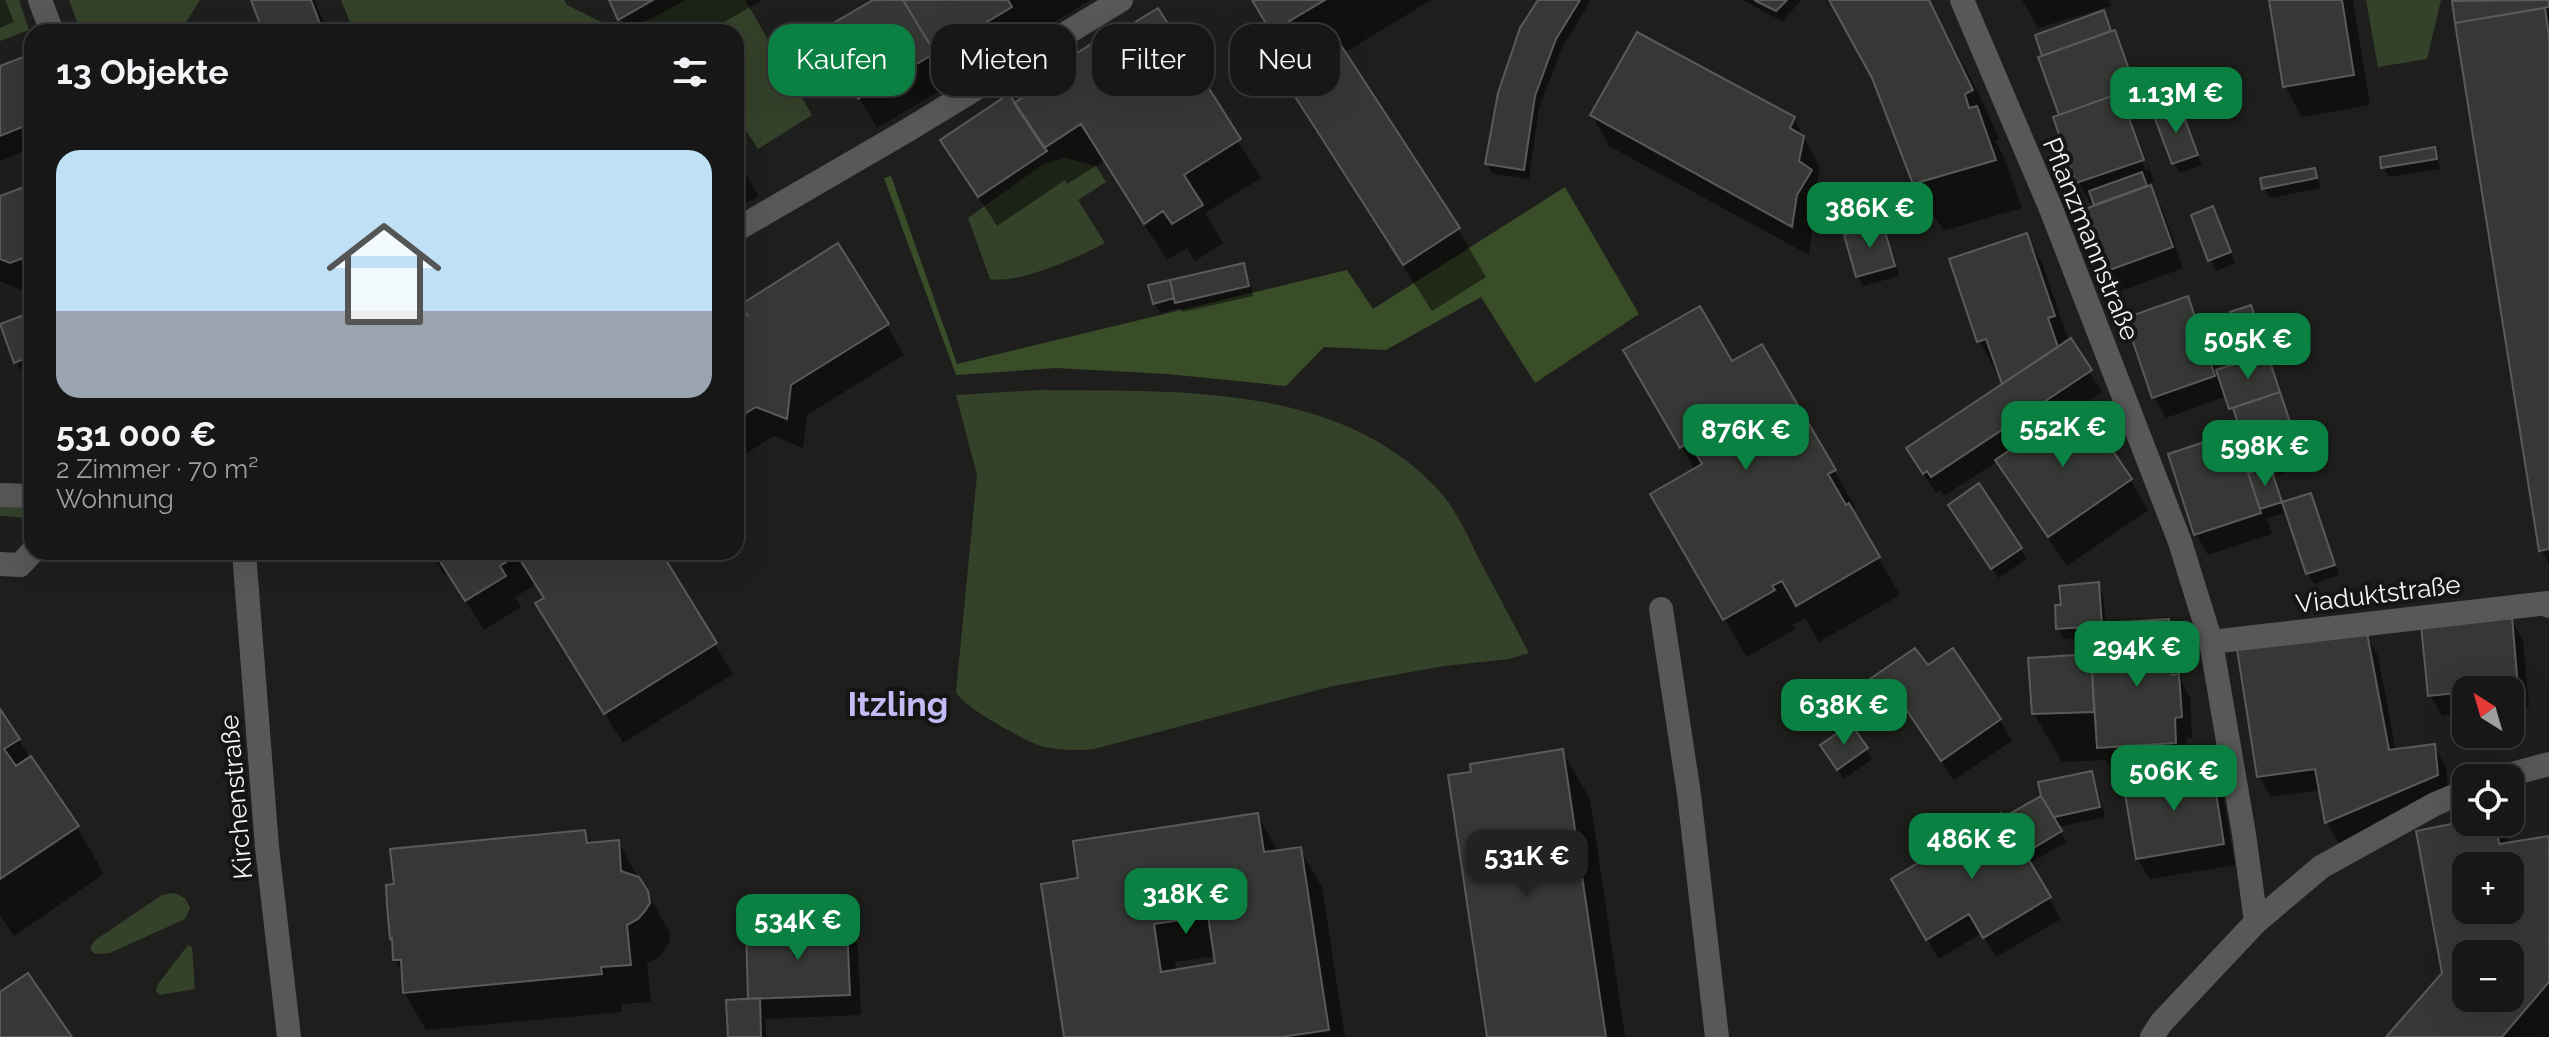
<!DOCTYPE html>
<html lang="de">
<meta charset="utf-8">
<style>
:root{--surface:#161716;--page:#1f201f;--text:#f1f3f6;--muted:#9e9fa1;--line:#353635;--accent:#0b8043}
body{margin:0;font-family:Raleway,sans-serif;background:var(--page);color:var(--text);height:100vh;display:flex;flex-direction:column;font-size:30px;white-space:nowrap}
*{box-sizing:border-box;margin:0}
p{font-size:26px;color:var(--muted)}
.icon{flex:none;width:44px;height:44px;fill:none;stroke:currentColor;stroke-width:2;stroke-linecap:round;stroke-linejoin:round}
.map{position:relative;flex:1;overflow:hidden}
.details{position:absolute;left:24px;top:24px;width:720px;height:536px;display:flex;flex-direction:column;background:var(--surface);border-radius:24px;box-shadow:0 8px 32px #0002,0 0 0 2px var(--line)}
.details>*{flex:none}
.hud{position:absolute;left:768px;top:24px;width:760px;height:72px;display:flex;gap:16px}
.needle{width:52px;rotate:323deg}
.buttons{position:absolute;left:2452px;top:676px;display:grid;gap:16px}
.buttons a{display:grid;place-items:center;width:72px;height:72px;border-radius:16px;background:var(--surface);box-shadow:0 8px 32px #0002,0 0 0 2px var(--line);font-size:40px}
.price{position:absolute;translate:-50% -68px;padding:0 18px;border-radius:16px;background:var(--accent);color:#fff;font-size:26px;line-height:52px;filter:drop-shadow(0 2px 4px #0008)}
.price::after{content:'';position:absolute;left:50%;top:48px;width:24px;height:18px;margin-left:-12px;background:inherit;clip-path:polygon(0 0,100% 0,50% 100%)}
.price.on{background:#222;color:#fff}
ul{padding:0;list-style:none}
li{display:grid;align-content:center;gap:16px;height:424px;padding:0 32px}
li span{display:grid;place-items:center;height:248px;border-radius:24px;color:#555}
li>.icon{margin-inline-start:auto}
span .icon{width:144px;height:144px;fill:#fffc;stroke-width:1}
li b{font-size:34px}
h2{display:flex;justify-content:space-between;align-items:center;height:96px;padding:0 32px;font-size:34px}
.tag{padding:0 28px;border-radius:24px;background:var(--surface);box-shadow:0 8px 32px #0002,0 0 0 2px var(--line);font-size:28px;line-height:72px}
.tag.on{background:var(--accent);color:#fff}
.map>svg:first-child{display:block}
.green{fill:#35422a}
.forest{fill:#3a4d29}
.shadow{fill:#0007;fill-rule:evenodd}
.building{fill:#363835;stroke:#5a5b58;stroke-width:2;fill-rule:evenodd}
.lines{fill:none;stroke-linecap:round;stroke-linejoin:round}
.minor{stroke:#585859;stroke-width:24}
.labels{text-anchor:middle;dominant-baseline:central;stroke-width:8;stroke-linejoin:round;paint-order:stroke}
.street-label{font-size:26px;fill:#f3f4f3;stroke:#151613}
.district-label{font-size:34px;font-weight:bold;fill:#c2bcf6;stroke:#151613}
</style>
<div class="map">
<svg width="2549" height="1037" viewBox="0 0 2549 1037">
<rect width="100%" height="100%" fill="#1e1f1d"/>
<!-- green -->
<path class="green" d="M0,0H19L29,30L0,41Z
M69,0H200L180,32H81Z
M341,0H564L567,5L621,32H354Z
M686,0H745L812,115L758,149L736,115V32H625Z
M2366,0H2441L2427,59L2378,67Z
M1065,158L1096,166L1106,182L1078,200L1105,243C1078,257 1021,284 990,279L968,218L1042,165Z
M1039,390C1176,392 1342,381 1442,494C1457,512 1468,536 1478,557C1495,589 1512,621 1529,653L1509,659L1444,666L1333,686L1094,749C1077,751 1061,750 1044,747C1028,743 961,706 956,692L977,475L956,395Z
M0,506L32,508V518L0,516Z
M174,893L185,898L190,908L185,919L110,953L95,954L90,949L94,941L162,895Z
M188,945L192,947L195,989L160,995L156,991L158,984Z"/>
<!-- forest -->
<path class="forest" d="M891,176L957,364L1347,270L1373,309L1565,187L1639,314L1535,383L1481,297L1386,350L1324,347L1286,386L1167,374L1056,368L956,375L884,178Z"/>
<!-- shadow -->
<path class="shadow" d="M0,0H5L14,22L0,28Z
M253,0H314L328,32H265Z
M612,0H762L707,32H628Z
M876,0H1091L877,128L838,63Z
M1253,0H1431L1344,53L1458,229L1486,277L1432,311L1306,116L1278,68L1289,61Z
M1540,0H1591L1561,50L1539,108L1529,179L1493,174L1487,164Z
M1743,0H1802L1782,21Z
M1826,0H1928L1979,94L1999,139L1995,141L2004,157L2022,208L1943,231L1915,183L1874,77L1845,25Z
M2022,0H2109L2111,6L2038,28Z
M2271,0H2353L2370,105L2302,117L2285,86Z
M2462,0H2549V564L2541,550L2454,3L2462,2Z
M1157,11L1261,178L1205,213L1223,243L1195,261L1187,248L1167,260L1104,161L1067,184L1065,180L997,226L943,141L1019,113L1106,43Z
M2103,13L2120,42L2144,108L2129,113L2154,181L2146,184L2162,208L2183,268L2121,291L2109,270L2097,206L2095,201L2090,203L2078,182L2056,118L2062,116L2041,58ZM2126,115H2130L2149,169L2145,170Z
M32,66V148L0,161V68Z
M2179,108L2202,165L2180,173L2174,163Z
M1592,115L1794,118L1820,168L1817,183L1828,202L1813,226L1809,255L1609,146Z
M2434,150L2441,169L2389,177L2383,167Z
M736,157L759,196L736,210Z
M2314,170L2321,188L2270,198L2264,188Z
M32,186V291L28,293L0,281V198Z
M2193,216L2218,219L2235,263L2216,271Z
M1882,226L1888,236L1899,276L1863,286L1858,276Z
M2026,235L2043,265L2069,342L2102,392L2080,407L2130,480L2148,510L2067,566L2015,491L1998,461L1944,496L1940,490L1936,493L1920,469L2004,385L1999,370L1996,371L1979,341L1952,260Z
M1243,266L1248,276L1253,296L1183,312L1180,308L1160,313L1154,303Z
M2187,298L2199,319L2217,372L2248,362L2232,314L2250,308L2256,318L2305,465L2278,475L2269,456L2255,460L2227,396L2166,418L2154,397Z
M32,314V368L22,372L16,362Z
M736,314L887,325L904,355L807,415L803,448L774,436L736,460Z
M1762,346L1856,508L1851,511L1900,595L1819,642L1805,618L1792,625L1795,629L1747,657L1652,495L1695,470L1626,351L1731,364Z
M2234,435L2246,455L2252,474L2269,468L2283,504L2310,495L2316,505L2339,575L2314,584L2308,574L2288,512L2267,518L2272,534L2208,555L2196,534L2170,456Z
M1956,515L2021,549L2026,559L1999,578Z
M431,552H683L665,563L733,674L623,743L555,634L546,599L536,584L515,597L521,607L484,630L448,573L444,575Z
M2098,585L2103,595L2107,636L2064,639L2058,629L2063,607Z
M2511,619L2523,640L2529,707L2510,709V690H2466V713L2442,716L2430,695Z
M2168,621L2180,642L2182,683L2190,697L2192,738H2186L2187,764L2111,768L2106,760L2062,762L2034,714L2030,660L2128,654Z
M2366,635L2378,656L2396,752L2434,746L2446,767L2449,796L2338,843L2327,822L2321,790L2271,797L2259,776Z
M1927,668L2000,720L2012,741L1954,780L1910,715L1897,724L1882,703Z
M0,713L77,827L104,874L14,936L0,916Z
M1851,726L1872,759L1844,779L1828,755Z
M1562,751L1590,799L1625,1037H1489L1473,773Z
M2210,769L2222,790L2235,865L2150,879L2137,858Z
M2091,773L2096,783L2105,817L2057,827L2066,842L2029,864L2061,919L1996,957L1982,933L1939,959L1893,880L1960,840L2013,838L2017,836L2006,818Z
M1257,815L1279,852L1300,849L1322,887L1345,1037H1066L1080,880ZM1216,956L1218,965L1176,971L1175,962Z
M2470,822H2496L2509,844L2549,838V1037H2388L2444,973ZM2466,866H2510V910H2466ZM2466,954H2510V998H2466Z
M584,833L591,845L618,842L669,931L670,941L659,957L647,963L651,1002L621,1004L622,1012L426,1030L404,992V975L395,960Z
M846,926L858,947L861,1015L765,1019L766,1037H730L752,1001Z"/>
<!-- building -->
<path class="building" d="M251,0H311L323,32H263Z
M609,0H653L618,20Z
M873,0H903L935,53L858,99L818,32Z
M903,0H1008L1012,7L935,53Z
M1252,0H1325L1271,32Z
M1538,0H1580L1556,39L1535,96L1524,170L1485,164L1498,93L1520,28Z
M1754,0H1787L1776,11Z
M1829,0H1929L1973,90L1965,94L1969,108L1977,106L1996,160L1913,184L1872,78Z
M2269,0H2342L2354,75L2283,87Z
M2549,0V7L2455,23L2452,1Z
M1158,8L1241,139L1184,175L1203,205L1172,224L1163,211L1144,224L1081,124L1044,148L1014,103L1036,89L1031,82L1104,36L1106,40Z
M2545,8L2549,36V549L2539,551L2455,23Z
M2104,10L2111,31L2042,56L2035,35Z
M1331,30L1460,228L1403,265L1276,67Z
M2115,30L2139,98L2123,103L2120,93L2059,115L2038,57Z
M1637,32L1795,117L1790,128L1804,136L1799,161L1812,170L1797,195L1792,227L1590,115Z
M28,55L32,66V123L0,136V66Z
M2120,93L2144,160L2076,183L2053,117Z
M1009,94L1047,151L978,197L940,140Z
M2180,106L2198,155L2172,164L2154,116Z
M2435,147L2437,159L2381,168L2380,157Z
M2315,168L2317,178L2262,189L2260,178Z
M2142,172L2147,186L2094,205L2089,191Z
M32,184V255L10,263L0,259V196Z
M2151,185L2173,247L2107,271L2085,209Z
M2213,206L2231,252L2208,261L2191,215Z
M1883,224L1895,266L1856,277L1844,235Z
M2027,233L2055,316L2048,318L2058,347L2002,384L1986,339L1977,342L1949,259Z
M838,243L889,324L791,385L787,419L756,407L736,419V312L747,315L740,305Z
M1244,263L1249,286L1175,303L1170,280Z
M1170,280L1174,298L1153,304L1148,285Z
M2188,296L2215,376L2152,398L2125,318Z
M2251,305L2267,353L2245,360L2230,312Z
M1700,306L1732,361L1762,344L1836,470L1828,474L1846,505L1849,503L1880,557L1796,606L1782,581L1772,586L1775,590L1723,620L1650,494L1702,464L1689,442L1680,448L1623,350Z
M32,312V356L14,363L0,324Z
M2071,338L2092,370L1931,477L1927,471L1923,474L1906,448Z
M2267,353L2280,392L2229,409L2216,370Z
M2280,392L2301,455L2270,466L2263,446L2247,451L2233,408Z
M2080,403L2132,479L2048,537L1995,460L2026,439L2023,435L2048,418L2051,423Z
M2235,432L2261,513L2194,535L2168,454Z
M2270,466L2282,502L2260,509L2248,473Z
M1979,483L2022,548L1991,569L1948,505Z
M2311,493L2335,565L2306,574L2282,502Z
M434,552H661L717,643L604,714L535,603L544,598L517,555L500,566L506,576L465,601Z
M2099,582L2102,626L2056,629L2055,605H2061L2059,586Z
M2512,617L2518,687L2428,696L2421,625Z
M2169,619L2172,675L2179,674L2182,717L2175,718L2176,743L2097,748L2091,654L2126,652L2124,622Z
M2367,633L2389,750L2435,744L2438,775L2325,823L2315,769L2257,777L2237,649Z
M1915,648L1928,665L1953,648L2001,719L1941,761L1897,696L1883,705L1867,681Z
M2091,654L2094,712L2032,714L2028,658Z
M0,709L20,739L4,749L16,766L31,756L79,826L0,879Z
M1851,724L1868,748L1837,770L1820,745Z
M1563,749L1606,1037H1487L1448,775L1471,772L1470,764Z
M2212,767L2224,844L2136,859L2123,782Z
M2092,771L2100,807L2054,817L2041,796L2038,782Z
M2041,796L2062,831L2025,853L2004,817Z
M1258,813L1264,852L1301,847L1329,1030L1281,1037H1064L1041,884L1078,878L1073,841ZM1208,916L1215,963L1161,972L1154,924Z
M2001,813L2051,897L1983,938L1969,914L1926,940L1891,879L1941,849L1936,841L1956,829L1961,837Z
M2466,821L2496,822L2499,844L2549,836V982L2502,1037H2386L2442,973L2416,831ZM2466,866H2510V910H2466ZM2466,954H2510V998H2466Z
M585,830L587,843L619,840L621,871L639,877L648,891L650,903L645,911L638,919L627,925L631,965L601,967L602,974L403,993L401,960H393L392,938L390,939L387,906L386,885L394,884L390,849Z
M847,924L850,995L748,999L746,929Z
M28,973L72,1037H0V992Z
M760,998L761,1037H728L726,1000Z"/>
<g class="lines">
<!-- minor -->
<path class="minor" d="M40,0L52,32
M1962,0L2051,209L2180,542L2211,642L2244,834L2256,922
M736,230L908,130L1121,0
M0,495L32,496
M244,552L267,847L289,1037
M0,564L20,565L32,552
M1661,609L1689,794L1717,1037
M2211,642L2548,603L2549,606
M2497,778L2549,764
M2152,1037L2161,1023L2256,922L2321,867L2435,804L2466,791"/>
</g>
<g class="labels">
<!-- street labels -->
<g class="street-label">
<text transform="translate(2091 239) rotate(68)">Pflanzmannstraße</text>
<text transform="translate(2378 594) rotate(-7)">Viaduktstraße</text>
<text transform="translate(236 797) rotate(-95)">Kirchenstraße</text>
</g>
<!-- district labels -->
<g class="district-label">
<text x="898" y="704">Itzling</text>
</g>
</g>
</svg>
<div class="buttons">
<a><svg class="needle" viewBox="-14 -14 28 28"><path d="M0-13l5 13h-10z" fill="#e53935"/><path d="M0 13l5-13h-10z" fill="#9e9fa1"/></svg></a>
<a><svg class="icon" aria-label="locate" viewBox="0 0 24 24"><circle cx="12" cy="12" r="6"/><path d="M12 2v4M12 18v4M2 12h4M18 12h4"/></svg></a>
<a>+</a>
<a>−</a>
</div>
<b class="price" style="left:2176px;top:135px">1.13M €</b>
<b class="price" style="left:1870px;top:250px">386K €</b>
<b class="price" style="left:2248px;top:381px">505K €</b>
<b class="price" style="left:2063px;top:469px">552K €</b>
<b class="price" style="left:1746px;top:472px">876K €</b>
<b class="price" style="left:2265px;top:488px">598K €</b>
<b class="price" style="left:2137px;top:689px">294K €</b>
<b class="price" style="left:1844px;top:747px">638K €</b>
<b class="price" style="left:2174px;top:813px">506K €</b>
<b class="price" style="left:1972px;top:881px">486K €</b>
<b class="price on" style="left:1527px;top:898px">531K €</b>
<b class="price" style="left:1186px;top:936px">318K €</b>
<b class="price" style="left:798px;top:962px">534K €</b>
<div class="hud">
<a class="tag on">Kaufen</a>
<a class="tag">Mieten</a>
<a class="tag">Filter</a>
<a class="tag">Neu</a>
</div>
<section class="details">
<h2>13 Objekte<svg class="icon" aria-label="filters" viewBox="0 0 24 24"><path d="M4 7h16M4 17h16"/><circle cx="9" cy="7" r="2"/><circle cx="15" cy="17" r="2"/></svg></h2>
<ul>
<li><span style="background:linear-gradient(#bfe0f5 65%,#9aa5b1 0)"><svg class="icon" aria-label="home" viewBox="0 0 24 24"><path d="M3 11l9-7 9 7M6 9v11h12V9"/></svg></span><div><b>531 000 €</b><p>2 Zimmer · 70 m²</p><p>Wohnung</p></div></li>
</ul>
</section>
</div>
